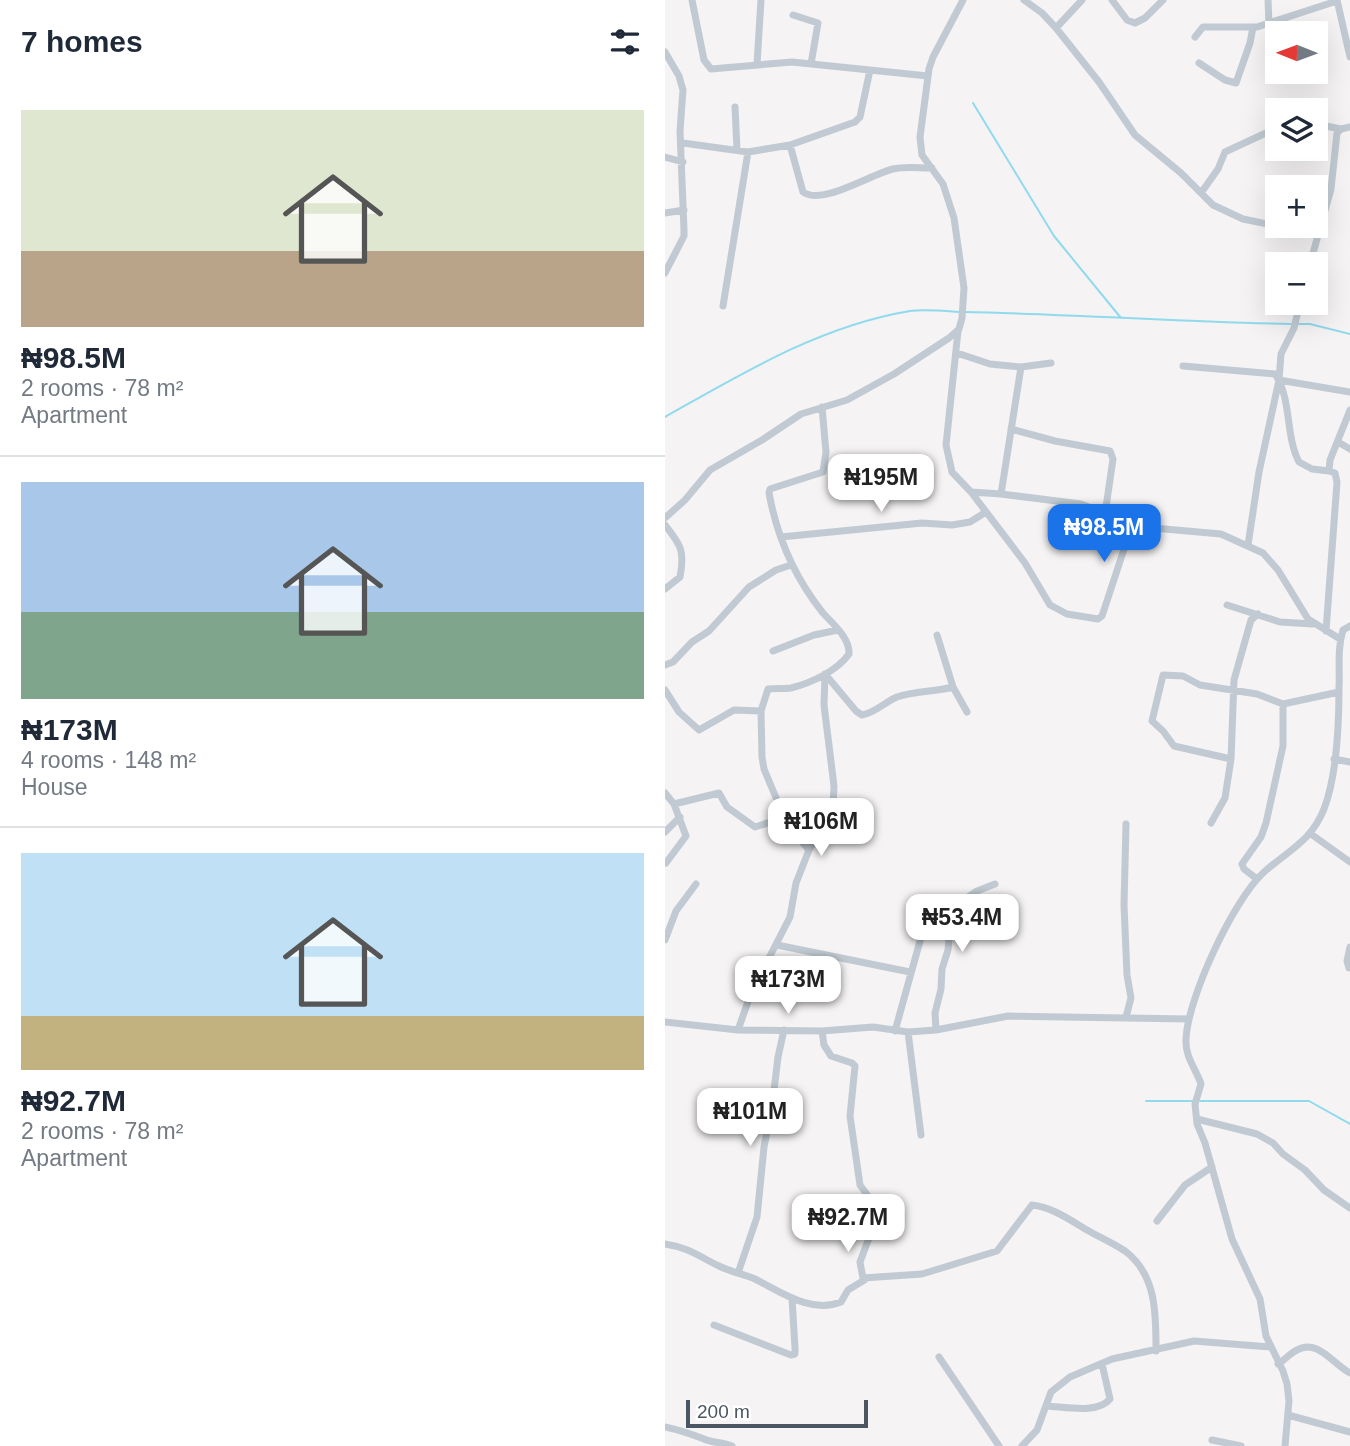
<!DOCTYPE html>
<meta charset="utf-8">
<style>
:root{--surface:#fff;--page:#f2f2f3;--text:#1f2937;--muted:#747a83;--line:#e0e1e3;--accent:#1a73e8}
body{margin:0;font-family:Helvetica,sans-serif;background:var(--page);color:var(--text);height:100vh;display:flex;flex-direction:column;font-size:26px;white-space:nowrap}
*{box-sizing:border-box;margin:0}
p{font-size:23px;color:var(--muted)}
.icon{flex:none;width:38px;height:38px;fill:none;stroke:currentColor;stroke-width:2;stroke-linecap:round;stroke-linejoin:round}
.map{position:relative;flex:1;overflow:hidden}
.panel{display:flex;flex-direction:column;background:var(--surface);width:665px}
.panel>*{flex:none}
.needle{width:46px;rotate:271deg}
.controls{position:absolute;left:600px;top:21px;display:grid;gap:14px}
.controls a{display:grid;place-items:center;width:63px;height:63px;border-radius:0px;background:var(--surface);box-shadow:0 7px 28px #0002;font-size:35px}
.scale{position:absolute;left:21px;bottom:18px;width:182px;box-sizing:border-box;padding-left:7px;border:4px solid #4a5661;border-top:0;font-size:19px;line-height:24px;white-space:nowrap;color:#4a5661;-webkit-text-stroke:5px #fff;paint-order:stroke}
.price{position:absolute;translate:-50% -60px;padding:0 16px;border-radius:14px;background:#fff;color:#222;font-size:23px;line-height:46px;filter:drop-shadow(0 2px 4px #0008)}
.price::after{content:'';position:absolute;left:50%;top:42px;width:21px;height:16px;margin-left:-10px;background:inherit;clip-path:polygon(0 0,100% 0,50% 100%)}
.price.current{background:var(--accent);color:#fff}
ul{padding:0;list-style:none}
li{display:grid;align-content:center;gap:14px;height:371px;padding:0 21px}
li+li{border-top:2px solid var(--line)}
li span{display:grid;place-items:center;height:217px;border-radius:0px;color:#555}
li>.icon{margin-inline-start:auto}
span .icon{width:126px;height:126px;fill:#fffc;stroke-width:1}
li b{font-size:30px}
h2{display:flex;justify-content:space-between;align-items:center;height:84px;padding:0 21px;font-size:30px}
main{display:flex;flex:1;min-height:0}
.map>svg:first-child{display:block}
.lines{fill:none;stroke-linecap:round;stroke-linejoin:round}
.stream{stroke:#90daee;stroke-width:2}
.minor{stroke:#c1cad2;stroke-width:7}
</style>
<main>
<section class="panel">
<h2>7 homes<svg class="icon" aria-label="filters" viewBox="0 0 24 24"><path d="M4 7h16M4 17h16"/><circle cx="9" cy="7" r="2"/><circle cx="15" cy="17" r="2"/></svg></h2>
<ul>
<li><span style="background:linear-gradient(#dfe7d0 65%,#b9a48a 0)"><svg class="icon" aria-label="home" viewBox="0 0 24 24"><path d="M3 11l9-7 9 7M6 9v11h12V9"/></svg></span><div><b>₦98.5M</b><p>2 rooms · 78 m²</p><p>Apartment</p></div></li>
<li><span style="background:linear-gradient(#a9c7e8 60%,#7fa58c 0)"><svg class="icon" aria-label="home" viewBox="0 0 24 24"><path d="M3 11l9-7 9 7M6 9v11h12V9"/></svg></span><div><b>₦173M</b><p>4 rooms · 148 m²</p><p>House</p></div></li>
<li><span style="background:linear-gradient(#bfe0f5 75%,#c2b280 0)"><svg class="icon" aria-label="home" viewBox="0 0 24 24"><path d="M3 11l9-7 9 7M6 9v11h12V9"/></svg></span><div><b>₦92.7M</b><p>2 rooms · 78 m²</p><p>Apartment</p></div></li>
</ul>
</section>
<div class="map">
<svg width="685" height="1446" viewBox="0 0 685 1446">
<rect width="100%" height="100%" fill="#f5f3f3"/>
<g class="lines">
<!-- stream -->
<path class="stream" d="M308,103L389,236L456,318
M299,312C408,314 517,322 626,324
M632,324H645L685,334
M0,417C78,373 155,326 245,311C261,309 278,311 294,312
M481,1101H529
M535,1101H644L685,1124"/>
<!-- minor -->
<path class="minor" d="M27,0L39,60L46,69L127,62L263,76
M359,0L377,13L391,28L434,82L470,135L516,173L548,205L578,219L612,226
M447,0L462,20L470,23L480,18L498,0
M603,0L604,24
M672,0L685,57
M128,15L153,23L146,64
M391,28L417,0
M530,37L538,27H592L672,1
M0,52L14,76L18,90L15,131L19,230V236L0,273
M534,63L560,80L571,83L585,43L588,27
M92,64L96,0
M70,107L72,150
M651,124L676,129
M18,143L83,152L125,145L190,122L195,117L205,70
M125,145L138,192C157,206 206,174 228,169C240,166 254,168 267,168
M0,157L18,162
M536,193L553,169L560,152L603,132L612,117
M0,213L19,210
M614,226L655,228
M645,264L666,189L672,133L676,129L685,127
M58,306L83,152
M293,331L281,445L287,472L306,492L336,494L416,504L477,527L556,534L598,553L613,570L643,619L675,639
M292,353L325,364L356,367L336,494
M518,366L610,374C627,399 620,435 634,462L647,469L664,471
M356,367L386,363
M614,380L685,392
M346,429L390,441L445,451L448,459L440,514
M673,442L685,449
M306,492L360,563L385,605L402,614L433,619L437,616L467,525
M0,518L20,500L45,470L97,440L136,414L182,400L229,374L284,338L294,329L297,318L299,288L289,218L278,184L257,155L255,137L264,69L268,57L298,0
M0,525C16,545 20,551 15,577L0,589
M116,537L257,523L287,525L305,522L321,512
M583,545L594,472L614,380L616,354L629,328L635,303
M562,605L615,622L648,624
M661,631L672,482L670,473L664,471L665,460L685,410
M272,635L288,687L302,712
M108,651L149,635L173,630
M0,665L8,662L27,642L44,631L84,587L111,570L126,565
M160,674L191,711L197,715C210,713 220,702 232,697C250,691 269,692 288,687
M0,690L14,712L34,730L69,710L96,711
M566,759L509,746L498,731L487,721L498,675L518,676L535,685L592,694L618,704L674,692
M669,759L685,762
M0,793L9,804L21,836L1,863
M9,804L54,793L62,807L90,827L112,820L119,814
M546,823L560,798L566,759L569,680L586,620L593,614
M0,832L15,817
M646,834L685,862
M144,850L122,824L99,769L97,757L96,711L103,689C111,688 119,689 126,688C146,683 172,671 184,654C185,638 168,624 158,613C130,578 112,537 104,493L105,489L158,472L161,452L157,407
M592,879L579,869L577,864L596,837L601,823L618,746V704
M0,940L11,911L31,884
M112,945L245,972
M684,968L682,961L685,947
M461,1017L466,998L462,975L459,905L461,824
M0,1022L73,1030L157,1031L208,1027L243,1032L271,1030L343,1016L524,1019
M73,1030L86,993L125,917L131,883L144,850L168,807L169,786L159,705L160,674
M271,1030L270,1013L276,989L277,969L283,950L285,927L290,914L296,902L312,891L330,884
M157,1031L159,1045L166,1056L187,1063L190,1066L185,1116L195,1185L214,1211L195,1262L198,1278L257,1274L332,1251L367,1205C387,1207 405,1220 422,1230C434,1237 448,1243 460,1251C492,1275 491,1315 491,1351
M230,1031L255,941
M243,1032L256,1135
M532,1119L592,1134L608,1143L618,1154L640,1170L659,1190L685,1208
M492,1221L520,1185L547,1167
M0,1244C25,1248 33,1256 54,1266C66,1272 78,1274 90,1279C116,1292 146,1314 176,1302L183,1290L201,1279
M73,1273L92,1217L99,1147L107,1107L113,1057L119,1030
M49,1325L126,1355L130,1354V1348L127,1298
M274,1357L334,1446
M613,1364C620,1360 625,1353 632,1350C652,1338 668,1364 685,1373
M382,1406C401,1407 433,1414 445,1399L437,1364
M623,1415L685,1432
M0,1427C14,1430 26,1434 39,1439C47,1443 57,1442 67,1446
M547,1440L576,1446
M357,1446L372,1430L386,1392L405,1377L447,1359L529,1341L605,1347
M620,1446L624,1401L622,1384L618,1371L601,1336L595,1299L567,1239L540,1143L532,1124L530,1104L536,1084C531,1069 520,1057 521,1040C522,999 568,901 598,873C622,851 646,842 659,809C672,775 674,725 674,688C675,669 672,649 678,630L685,626"/>
</g>
</svg>
<div class="controls">
<a><svg class="needle" viewBox="-14 -14 28 28"><path d="M0-13l5 13h-10z" fill="#e53935"/><path d="M0 13l5-13h-10z" fill="#747a83"/></svg></a>
<a><svg class="icon" aria-label="layers" viewBox="0 0 24 24"><path d="M12 4l9 5-9 5-9-5zM3 14l9 5 9-5"/></svg></a>
<a>+</a>
<a>−</a>
</div>
<div class="scale">200 m</div>
<b class="price" style="left:216px;top:514px">₦195M</b>
<b class="price current" style="left:439px;top:564px">₦98.5M</b>
<b class="price" style="left:156px;top:858px">₦106M</b>
<b class="price" style="left:297px;top:954px">₦53.4M</b>
<b class="price" style="left:123px;top:1016px">₦173M</b>
<b class="price" style="left:85px;top:1148px">₦101M</b>
<b class="price" style="left:183px;top:1254px">₦92.7M</b>
</div>
</main>
